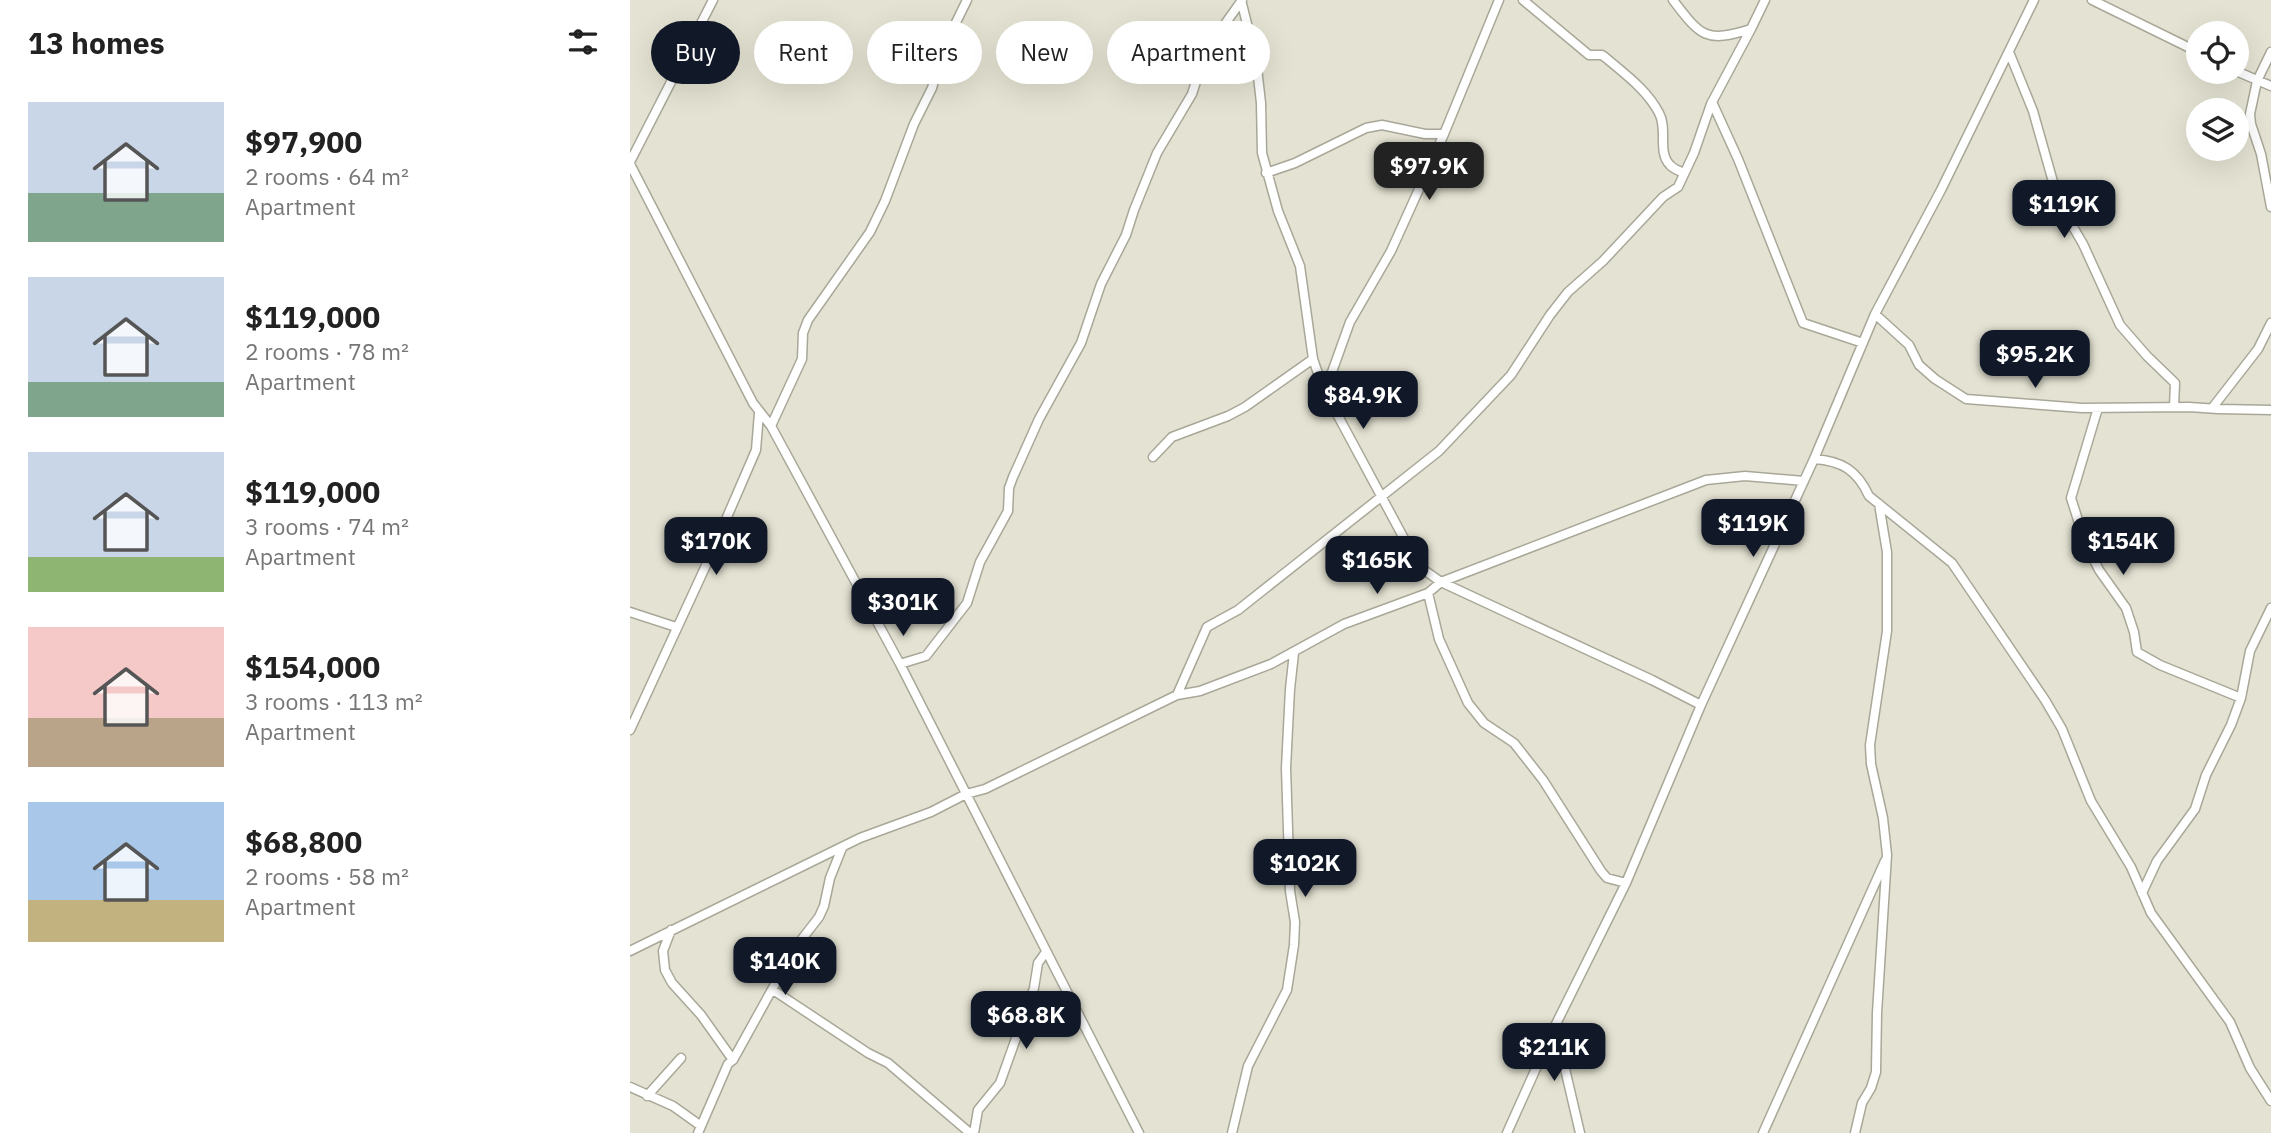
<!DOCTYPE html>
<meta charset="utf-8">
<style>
:root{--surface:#fff;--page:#f2f2f2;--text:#222;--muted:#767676;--accent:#111827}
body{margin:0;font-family:"IBM Plex Sans",sans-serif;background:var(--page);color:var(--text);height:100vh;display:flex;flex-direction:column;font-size:26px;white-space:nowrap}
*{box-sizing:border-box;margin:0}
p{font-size:23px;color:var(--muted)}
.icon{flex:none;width:38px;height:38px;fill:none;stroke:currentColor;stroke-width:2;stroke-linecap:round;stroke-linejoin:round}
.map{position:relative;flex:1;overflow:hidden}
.side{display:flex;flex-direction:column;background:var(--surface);width:630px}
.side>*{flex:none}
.guide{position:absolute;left:21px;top:21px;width:665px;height:63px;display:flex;gap:14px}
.fabs{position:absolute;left:1556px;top:21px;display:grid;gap:14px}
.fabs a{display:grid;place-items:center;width:63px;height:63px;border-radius:50%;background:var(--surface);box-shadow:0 7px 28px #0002;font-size:35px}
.price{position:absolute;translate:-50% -60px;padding:0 16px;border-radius:14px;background:var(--accent);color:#fff;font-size:23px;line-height:46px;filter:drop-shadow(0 2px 4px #0008)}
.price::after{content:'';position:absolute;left:50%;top:42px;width:21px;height:16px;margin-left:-10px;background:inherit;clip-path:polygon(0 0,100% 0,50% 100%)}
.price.on{background:#222;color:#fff}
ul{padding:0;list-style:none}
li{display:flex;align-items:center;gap:21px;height:175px;padding:0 28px}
li span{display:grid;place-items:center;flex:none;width:196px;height:140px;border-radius:0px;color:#555}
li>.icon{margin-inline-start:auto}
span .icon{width:84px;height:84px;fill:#fffc;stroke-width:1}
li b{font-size:30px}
h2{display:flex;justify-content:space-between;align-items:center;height:84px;padding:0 28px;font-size:30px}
.tag{padding:0 24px;border-radius:32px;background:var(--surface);box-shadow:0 7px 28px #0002;font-size:24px;line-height:63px}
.tag.on{background:var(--accent);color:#fff}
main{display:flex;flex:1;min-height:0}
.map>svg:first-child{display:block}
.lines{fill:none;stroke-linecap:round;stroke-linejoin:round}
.street-casing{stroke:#a8a798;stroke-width:11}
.street{stroke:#fff;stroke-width:8}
</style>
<main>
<section class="side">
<h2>13 homes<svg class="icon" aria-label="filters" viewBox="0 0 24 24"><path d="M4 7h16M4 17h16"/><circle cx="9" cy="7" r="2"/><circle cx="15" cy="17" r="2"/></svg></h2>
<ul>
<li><span style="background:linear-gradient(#c9d6e8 65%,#7fa58c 0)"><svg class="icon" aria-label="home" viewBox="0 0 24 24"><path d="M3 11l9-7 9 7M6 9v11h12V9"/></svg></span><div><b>$97,900</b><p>2 rooms · 64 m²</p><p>Apartment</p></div></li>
<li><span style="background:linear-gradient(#c9d6e8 75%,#7fa58c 0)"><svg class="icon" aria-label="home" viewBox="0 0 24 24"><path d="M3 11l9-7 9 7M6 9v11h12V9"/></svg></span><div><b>$119,000</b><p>2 rooms · 78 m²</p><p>Apartment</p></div></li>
<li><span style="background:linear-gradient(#c9d6e8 75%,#8fb573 0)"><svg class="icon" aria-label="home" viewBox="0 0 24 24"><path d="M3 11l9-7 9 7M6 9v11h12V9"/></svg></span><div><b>$119,000</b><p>3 rooms · 74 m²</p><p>Apartment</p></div></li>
<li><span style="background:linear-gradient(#f6c9c9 65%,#b9a48a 0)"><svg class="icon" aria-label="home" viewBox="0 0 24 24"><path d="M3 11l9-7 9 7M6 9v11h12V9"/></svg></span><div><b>$154,000</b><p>3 rooms · 113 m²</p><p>Apartment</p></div></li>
<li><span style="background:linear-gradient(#a9c7e8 70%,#c2b280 0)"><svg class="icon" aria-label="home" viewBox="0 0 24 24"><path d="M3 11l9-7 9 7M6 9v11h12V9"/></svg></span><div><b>$68,800</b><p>2 rooms · 58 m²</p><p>Apartment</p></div></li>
</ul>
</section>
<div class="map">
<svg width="1641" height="1133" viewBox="0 0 1641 1133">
<rect width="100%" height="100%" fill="#e4e3d3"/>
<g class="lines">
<!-- street casing -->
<g class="street-casing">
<path id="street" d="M611,0L626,59L631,103L632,153L648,211L670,266L683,359L693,388L785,559L794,570L811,582L1022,680L1071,705
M893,0L959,55H972L976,58C996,75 1017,90 1029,113C1038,129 1027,152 1040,165C1043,169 1050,171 1054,173
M1043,0C1071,37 1076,43 1121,29L1135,0
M1462,0L1568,52
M1379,52L1403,111L1429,203L1453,244L1490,325L1517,356L1545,383L1544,407
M1641,52L1627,81L1620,114L1621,124L1631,154L1641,207
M1606,71L1641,86
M1082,102L1108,159L1173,323L1233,343
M0,162L83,0
M0,164L123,403L141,426L270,664L509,1133
M636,173L665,163L736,128L752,125L795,134H814
M1245,314L1279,345L1289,365L1305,379L1336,399L1452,408L1559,407L1588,409
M1641,323L1628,349L1583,407L1588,409L1641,410
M693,388L702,372L720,322L761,251L814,134L869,0
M1468,408L1441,498L1455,542L1469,570L1496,608L1504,632L1507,652L1530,665L1611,698
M141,426L172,359L173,333L178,320L240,232L255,201L284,124L302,88L314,47L337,0
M523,457L542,437L598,416L615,407L683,359
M1184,459C1212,461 1227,470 1239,496L1322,563L1415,700L1432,729L1461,801L1501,867L1521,913L1600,1022L1620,1068L1641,1101
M798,593L809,639L838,703L854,723L884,743L913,780L971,871L977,878L996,883
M0,612L46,627
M270,664L296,656L337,603L350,562L378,511L379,488L383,477L409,419L451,343L471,284L496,235L504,210L527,153L562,94L571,66L590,31L612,0
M547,695L577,627L608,610L809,451L881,375L920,315L938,292L973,261L1033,197L1048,187L1064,153L1081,104L1121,29
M0,730L78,561L126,450L129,413
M1512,893L1527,861L1565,809L1576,775L1601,725L1611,698L1620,651L1641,608
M41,930L33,951L35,970L42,983L71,1015L103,1060
M0,951L230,838L301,812L336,794L355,789L547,695L570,691L641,664L714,624L798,593L811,582L1076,480L1115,476L1174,481
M143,990L238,1053L258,1063L340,1133
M925,1026L950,1133
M0,1087L43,1106L71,1126
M17,1096L51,1058
M68,1133L98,1064L103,1060L165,948L189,917L194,906L200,878L212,848
M344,1133L348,1110L370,1083L404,988L408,963L416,952
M602,1133L618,1066L657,990L664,945L665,922L660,891L656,768L660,689L664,653
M877,1133L925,1026L996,883L1071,705L1184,459L1245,314L1311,190L1404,0
M1133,1133L1255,861
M1225,1133L1232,1103L1241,1088L1246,1072L1247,1013L1257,855L1253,818L1241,764L1240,745L1257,631V552L1249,504"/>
</g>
<!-- street -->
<use href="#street" class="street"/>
</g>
</svg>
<div class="fabs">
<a><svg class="icon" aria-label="locate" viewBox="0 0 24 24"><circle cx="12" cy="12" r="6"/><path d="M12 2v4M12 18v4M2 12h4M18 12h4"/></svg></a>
<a><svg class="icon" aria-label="layers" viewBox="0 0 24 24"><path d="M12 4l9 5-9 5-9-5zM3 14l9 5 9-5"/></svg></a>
</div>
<b class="price on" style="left:799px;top:202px">$97.9K</b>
<b class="price" style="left:1434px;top:240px">$119K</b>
<b class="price" style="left:1405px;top:390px">$95.2K</b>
<b class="price" style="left:733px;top:431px">$84.9K</b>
<b class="price" style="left:1123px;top:559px">$119K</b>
<b class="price" style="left:86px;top:577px">$170K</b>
<b class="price" style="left:1493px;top:577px">$154K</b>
<b class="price" style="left:747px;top:596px">$165K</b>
<b class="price" style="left:273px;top:638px">$301K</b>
<b class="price" style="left:675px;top:899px">$102K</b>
<b class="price" style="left:155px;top:997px">$140K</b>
<b class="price" style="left:396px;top:1051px">$68.8K</b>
<b class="price" style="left:924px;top:1083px">$211K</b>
<div class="guide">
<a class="tag on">Buy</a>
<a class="tag">Rent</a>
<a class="tag">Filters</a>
<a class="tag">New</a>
<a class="tag">Apartment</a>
</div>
</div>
</main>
